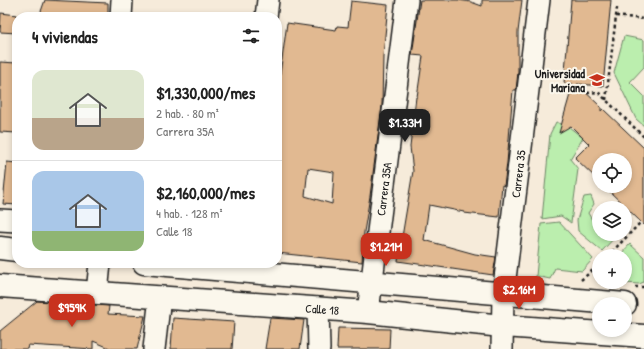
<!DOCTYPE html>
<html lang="es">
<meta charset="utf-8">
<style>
:root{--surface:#fff;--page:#f2f2f2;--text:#222;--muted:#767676;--line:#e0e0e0;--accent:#c8321e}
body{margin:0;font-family:"Patrick Hand",sans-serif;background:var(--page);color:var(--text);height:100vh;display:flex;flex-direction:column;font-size:15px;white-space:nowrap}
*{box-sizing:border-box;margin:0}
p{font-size:13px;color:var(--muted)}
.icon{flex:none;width:22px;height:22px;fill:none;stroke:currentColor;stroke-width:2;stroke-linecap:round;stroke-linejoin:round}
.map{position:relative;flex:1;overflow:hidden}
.side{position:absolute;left:12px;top:12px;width:270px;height:256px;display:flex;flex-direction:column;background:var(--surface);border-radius:16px;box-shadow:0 2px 6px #0003}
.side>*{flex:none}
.fabs{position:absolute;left:592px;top:153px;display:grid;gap:8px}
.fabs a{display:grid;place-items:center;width:40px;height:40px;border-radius:50%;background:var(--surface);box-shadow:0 2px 6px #0003;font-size:20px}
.price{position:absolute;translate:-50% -34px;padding:0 9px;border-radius:8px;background:var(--accent);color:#fff;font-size:13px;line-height:26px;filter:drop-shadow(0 1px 2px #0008)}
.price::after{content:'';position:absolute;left:50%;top:24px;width:12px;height:9px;margin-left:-6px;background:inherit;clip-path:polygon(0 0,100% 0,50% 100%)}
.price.active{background:#222;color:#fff}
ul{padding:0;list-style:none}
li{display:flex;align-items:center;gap:12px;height:100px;padding:0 20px}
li+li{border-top:1px solid var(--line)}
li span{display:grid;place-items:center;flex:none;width:112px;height:80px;border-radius:12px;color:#555}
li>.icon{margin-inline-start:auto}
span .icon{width:48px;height:48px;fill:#fffc;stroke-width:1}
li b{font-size:17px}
h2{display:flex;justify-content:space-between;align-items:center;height:48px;padding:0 20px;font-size:17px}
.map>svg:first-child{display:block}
.green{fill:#bbeeae;stroke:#6c8565}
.building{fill:#e1b991;stroke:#1c1c1c;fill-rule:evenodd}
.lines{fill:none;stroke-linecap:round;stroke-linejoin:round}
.street-casing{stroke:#1c1c1c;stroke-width:24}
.secondary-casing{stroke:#1c1c1c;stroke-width:25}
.path{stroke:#1c1c1c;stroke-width:2.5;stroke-dasharray:3 3;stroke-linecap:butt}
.street{stroke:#fbf7ec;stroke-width:21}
.secondary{stroke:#fbf7ec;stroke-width:22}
.labels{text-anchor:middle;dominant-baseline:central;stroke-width:4;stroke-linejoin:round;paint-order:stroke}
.poi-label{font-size:12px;font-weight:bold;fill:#1c1c1c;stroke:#fbf7ec;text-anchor:end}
.street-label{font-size:12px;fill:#1c1c1c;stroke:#fbf7ec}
</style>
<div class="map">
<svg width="644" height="349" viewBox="0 0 644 349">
<rect width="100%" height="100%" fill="#f6ebda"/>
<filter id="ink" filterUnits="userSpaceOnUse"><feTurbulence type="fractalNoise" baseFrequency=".025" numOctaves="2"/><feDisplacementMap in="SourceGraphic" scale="8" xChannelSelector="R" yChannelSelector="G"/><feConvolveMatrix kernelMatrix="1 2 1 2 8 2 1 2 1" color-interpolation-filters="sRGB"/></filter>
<g filter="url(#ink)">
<!-- green -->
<path class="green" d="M624,36L644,40V67L630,82L644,96V126L636,119L614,73Z
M556,122L569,127L583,138L570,159L578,169L571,223L561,216L542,219L550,134Z
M591,196L594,204L588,213L592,220L599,215V234H618L602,251L578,231L577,220L584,197Z
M559,222L593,259L582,271L555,268L550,279L536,276L541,224Z
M630,244L644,257V282L639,284L608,282H625V256H619Z"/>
<!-- building -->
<path class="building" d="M45,0L108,3V17H39Z
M420,0H458L471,2L482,6V0H522L518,32V72L516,90H513L507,163L504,186L502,185L499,217L464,213V212L429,205L424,240L475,254L496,257L493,275L398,261L413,171L410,147L416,97H417L423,56L412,55Z
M571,0H611L603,86L577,84L601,107V111L603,109L644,148V225L604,186H625V160H599V181L575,158L589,144L571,126L559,133L573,84L564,83Z
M351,1L388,5L383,56L382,106L370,196L364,232L362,262L277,253V89H278L287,23L336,30L337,26L348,27ZM308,168L334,172L332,204L305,196Z
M1,13L17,15V33L0,32Z
M0,62L17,63V133L0,132Z
M7,162L17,163V205L3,204Z
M37,301L109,306L108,314L145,316L137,349H112L93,341V349L28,345L27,349H0V331Z
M173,318L234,322L232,349H171Z
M270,318L304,320L300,349H265Z
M338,328L390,329L389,349H337Z"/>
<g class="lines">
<!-- street casing -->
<g class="street-casing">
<g id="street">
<path d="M121,17L122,0"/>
<path d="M266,17L268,0"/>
<path d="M0,220L17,221"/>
<path d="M97,293L100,263"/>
<path d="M318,308L319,349"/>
<path id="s1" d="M368,312L407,0"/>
<path d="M154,349L160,297"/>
<path id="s2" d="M502,349L503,295L539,0"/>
</g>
</g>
<!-- secondary casing -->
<g class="secondary-casing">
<g id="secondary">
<path d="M0,248L17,250"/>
<path d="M144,263L625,304"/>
<path id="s3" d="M0,286L368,312L502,326L644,336"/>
</g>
</g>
<!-- path -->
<path class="path" d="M616,16L644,19
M587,93L598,92L644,137
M606,100L617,8
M608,256L641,222
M581,280L599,265
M635,287H644"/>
<!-- street -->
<use href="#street" class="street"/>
<!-- secondary -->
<use href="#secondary" class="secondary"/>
</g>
</g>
<!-- icons -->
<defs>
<g id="university-bare" transform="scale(1.2)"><path d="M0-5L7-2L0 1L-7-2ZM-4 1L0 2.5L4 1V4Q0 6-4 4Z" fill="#c8321e" stroke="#fbf7ec" stroke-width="2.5" paint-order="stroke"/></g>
</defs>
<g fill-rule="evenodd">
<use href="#university-bare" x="597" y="80"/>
</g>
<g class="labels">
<!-- poi labels -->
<g class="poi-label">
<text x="585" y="73">Universidad<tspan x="585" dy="14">Mariana</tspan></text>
</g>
<!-- street labels -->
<g class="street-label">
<text stroke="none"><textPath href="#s2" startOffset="176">Carrera 35</textPath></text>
<text stroke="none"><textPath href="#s1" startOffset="124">Carrera 35A</textPath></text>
<text stroke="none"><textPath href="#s3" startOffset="323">Calle 18</textPath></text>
</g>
</g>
</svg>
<div class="fabs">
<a><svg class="icon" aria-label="locate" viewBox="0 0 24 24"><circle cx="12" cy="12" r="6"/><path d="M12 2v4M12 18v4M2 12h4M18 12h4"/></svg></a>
<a><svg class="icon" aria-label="layers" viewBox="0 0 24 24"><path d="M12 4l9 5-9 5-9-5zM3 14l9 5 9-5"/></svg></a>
<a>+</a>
<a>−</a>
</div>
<b class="price active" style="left:405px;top:143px">$1.33M</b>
<b class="price" style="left:386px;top:267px">$1.21M</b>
<b class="price" style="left:519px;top:310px">$2.16M</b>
<b class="price" style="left:72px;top:328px">$959K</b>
<section class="side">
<h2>4 viviendas<svg class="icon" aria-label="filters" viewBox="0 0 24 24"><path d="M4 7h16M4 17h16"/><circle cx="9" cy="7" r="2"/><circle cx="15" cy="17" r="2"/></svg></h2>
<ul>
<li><span style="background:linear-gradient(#dfe7d0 60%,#b9a48a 0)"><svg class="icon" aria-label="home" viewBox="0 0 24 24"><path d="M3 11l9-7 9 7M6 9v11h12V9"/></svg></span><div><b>$1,330,000/mes</b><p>2 hab. · 80 m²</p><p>Carrera 35A</p></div></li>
<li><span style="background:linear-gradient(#a9c7e8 75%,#8fb573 0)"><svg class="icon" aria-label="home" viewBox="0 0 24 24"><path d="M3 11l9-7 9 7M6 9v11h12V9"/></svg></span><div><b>$2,160,000/mes</b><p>4 hab. · 128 m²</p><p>Calle 18</p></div></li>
</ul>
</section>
</div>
